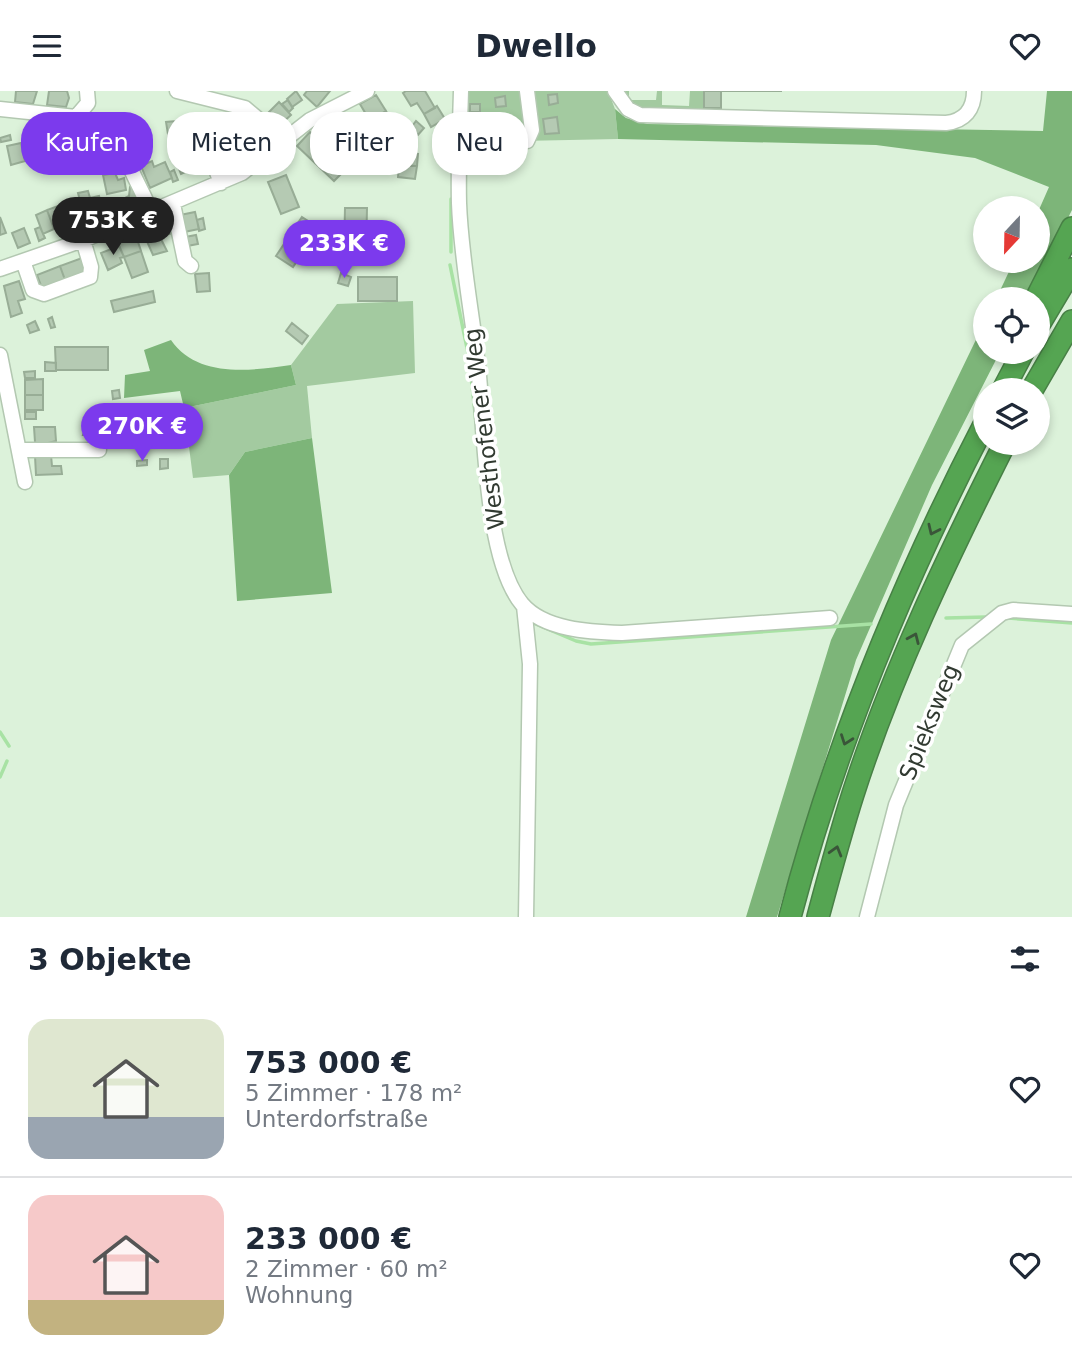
<!DOCTYPE html>
<html lang="de">
<meta charset="utf-8">
<style>
:root{--surface:#fff;--page:#f2f2f3;--text:#1f2937;--muted:#747a83;--line:#e0e1e3;--accent:#7c3aed}
body{margin:0;font-family:"DejaVu Sans",sans-serif;background:var(--page);color:var(--text);height:100vh;display:flex;flex-direction:column;font-size:26px;white-space:nowrap}
*{box-sizing:border-box;margin:0}
p{font-size:23px;color:var(--muted)}
.icon{flex:none;width:38px;height:38px;fill:none;stroke:currentColor;stroke-width:2;stroke-linecap:round;stroke-linejoin:round}
.map{position:relative;height:826px;overflow:hidden}
.panel{display:flex;flex-direction:column;background:var(--surface);flex:1}
.panel>*{flex:none}
.guide{position:absolute;left:21px;top:21px;width:700px;height:63px;display:flex;gap:14px}
.needle{width:46px;rotate:202deg}
.fabs{position:absolute;left:973px;top:105px;display:grid;gap:14px}
.fabs a{display:grid;place-items:center;width:77px;height:77px;border-radius:50%;background:var(--surface);box-shadow:0 4px 10px #0003;font-size:35px}
.price{position:absolute;translate:-50% -60px;padding:0 16px;border-radius:24px;background:var(--accent);color:#fff;font-size:23px;line-height:46px;filter:drop-shadow(0 2px 4px #0008)}
.price::after{content:'';position:absolute;left:50%;top:42px;width:21px;height:16px;margin-left:-10px;background:inherit;clip-path:polygon(0 0,100% 0,50% 100%)}
.price.on{background:#222;color:#fff}
ul{padding:0;list-style:none}
li{display:flex;align-items:center;gap:21px;height:175px;padding:0 28px}
li+li{border-top:2px solid var(--line)}
li span{display:grid;place-items:center;flex:none;width:196px;height:140px;border-radius:21px;color:#555}
li>.icon{margin-inline-start:auto}
span .icon{width:84px;height:84px;fill:#fffc;stroke-width:1}
li b{font-size:30px}
h2{display:flex;justify-content:space-between;align-items:center;height:84px;padding:0 28px;font-size:30px}
.pill{padding:0 24px;border-radius:28px;background:var(--surface);box-shadow:0 4px 10px #0003;font-size:24px;line-height:63px}
.pill.on{background:var(--accent);color:#fff}
header{display:flex;justify-content:space-between;align-items:center;height:91px;padding:0 28px;background:var(--surface);font-size:32px;font-weight:800}
.map>svg:first-child{display:block}
.green{fill:#a3caa0}
.forest{fill:#7db579}
.lines{fill:none;stroke-linecap:round;stroke-linejoin:round}
.stream{stroke:#a8e2a4;stroke-width:3.5}
.building{fill:#b5cab3;stroke:#98ad96;stroke-width:2}
.minor-casing{stroke:#b3c8b1;stroke-width:17}
.highway-casing{stroke:#488046;stroke-width:24}
.minor{stroke:#fff;stroke-width:14}
.highway{stroke:#55a552;stroke-width:21}
.oneway{stroke:#3a5539}
.labels{text-anchor:middle;dominant-baseline:central;stroke-width:7;stroke-linejoin:round;paint-order:stroke}
.street-label{font-size:23px;fill:#313a31;stroke:#fff}
</style>
<header><svg class="icon" aria-label="menu" viewBox="0 0 24 24"><path d="M4 6h16M4 12h16M4 18h16"/></svg>Dwello<svg class="icon" aria-label="heart" viewBox="0 0 24 24"><path d="M12 20l-8-8c-3-5 5-10 8-4 3-6 11-1 8 4z"/></svg></header>
<div class="map">
<svg width="1072" height="826" viewBox="0 0 1072 826">
<rect width="100%" height="100%" fill="#dcf2da"/>
<!-- green -->
<path class="green" d="M467,0H608L615,18L618,48L470,51L465,47Z
M621,0H629V9H656L657,0H662V14L689,15L690,0H704L703,20L634,17Z
M413,210L415,282L307,295L312,347L245,361L229,384L193,387L184,317L296,294L291,274L337,213Z"/>
<!-- forest -->
<path class="forest" d="M1047,0H1072V119L1027,208H996L1014,170H1038V121L1049,96L975,67L876,54L618,48L615,18L626,27L647,33L1043,40Z
M985,230V261H1000L932,394L856,569L777,826H746L831,549Z
M171,249C197,287 250,280 291,274L296,294L184,317L180,300L124,307L125,284L150,280L144,259Z
M312,347L332,502L237,510L229,384L245,361Z"/>
<g class="lines">
<!-- stream -->
<path class="stream" d="M451,108V161
M450,174L469,267L476,331
M508,503L513,512
M946,527L986,526
M1008,527L1072,532
M531,531L576,550L591,553L871,533
M0,641L9,655
M0,686L7,670"/>
</g>
<!-- building -->
<path class="building" d="M37,0L33,13L15,11L16,0Z
M49,0H67L69,7L66,16L47,14Z
M296,0L302,9L292,16L287,8Z
M307,0H330L317,16L304,4Z
M406,0H425L435,17L424,23L417,12L411,15L403,2Z
M704,0H782H721V17H704Z
M557,3L558,12L549,14L548,4Z
M376,4L386,20L370,30L360,13Z
M505,5L506,15L496,16L495,7Z
M288,9L293,17L289,21L282,13Z
M279,11L291,24L281,33L269,21Z
M470,13H480V21H470Z
M437,15L445,28L431,36L424,23Z
M386,20L392,30L377,40L370,30Z
M557,26L559,42L545,43L543,28Z
M176,30L180,55L170,56L166,31Z
M416,30L424,37L418,44L410,38Z
M72,34L89,35L87,51L71,49Z
M382,37L389,49L376,57L368,45Z
M471,38H480L479,47L471,48Z
M327,39L335,46L326,56L318,49Z
M310,41L328,59L315,72L297,55Z
M55,43L59,60L43,64L39,47Z
M399,43L406,46L402,56L395,53Z
M10,44L11,49L1,51L0,47Z
M21,52L25,70L11,74L7,55Z
M202,56L209,71L181,83L175,68Z
M328,59L347,77L334,90L315,72Z
M407,62L418,63L417,75L391,74L393,64L406,66Z
M152,70L154,76L165,71L172,87L150,97L141,75Z
M399,75H417L415,88L398,86Z
M174,79L178,89L173,91L170,81Z
M115,82L118,89L124,87L126,99L107,103L103,84Z
M286,84L299,116L281,123L268,91Z
M138,93L143,115L126,122L121,109L129,105L130,96Z
M88,100L90,107L99,105L103,119L84,124L78,102Z
M111,109L115,118L110,120L106,112Z
M58,115L65,134L54,138L47,119Z
M345,117H367L366,162L344,161Z
M47,119L54,138L43,143L36,124Z
M195,121L199,138L184,141L180,124Z
M83,123L86,133L81,134L79,124Z
M0,126L6,142L0,144Z
M68,126L72,137L66,139L63,128Z
M302,126L319,137L293,176L276,165Z
M203,127L205,138L199,140L197,129Z
M170,132L172,142L160,146L167,160L153,164L142,139Z
M40,136L45,147L39,150L35,138Z
M24,137L30,152L18,157L12,142Z
M317,140L320,141L310,156L307,154Z
M196,144L198,153L187,155L185,146Z
M136,145L141,160L124,166L118,152Z
M119,155L124,166L120,167L122,172L108,179L101,162Z
M141,160L148,181L132,187L124,166Z
M82,167L87,181L65,189L60,175Z
M60,175L65,189L42,197L37,184Z
M209,182L210,200L197,201L195,183Z
M341,182L351,186L348,195L338,192Z
M358,186H397V210H358Z
M19,190L25,208L18,210L22,222L11,226L4,195Z
M153,200L155,211L114,221L111,210Z
M52,226L55,236L51,237L48,228Z
M35,230L39,239L30,242L27,234Z
M292,232L308,245L302,253L286,240Z
M55,256H108V279H56Z
M45,271L56,272V280H45Z
M35,280V287H25L24,281Z
M43,288V304H25V289Z
M119,299L120,307L113,308L112,300Z
M25,304H43V319H25Z
M25,321H36V328H25Z
M89,327H100V332H89Z
M89,332H100L101,343H90Z
M34,336H55L56,350L40,354L35,351Z
M86,336H90V344H83Z
M142,337H155V344H142Z
M51,364L52,375H61L62,383L36,384L35,365Z
M160,368H168V377L160,378Z
M147,369V374L137,375V370Z"/>
<g class="lines">
<!-- minor casing -->
<g class="minor-casing">
<path id="minor" d="M177,0L245,17L284,50
M461,0C460,37 458,75 459,112C461,167 472,221 478,275C485,335 484,467 522,513C544,539 590,541 622,542L830,527
M615,0L628,18L640,24L946,32C965,30 974,18 974,0
M0,18L76,26L88,12L87,0
M186,43L207,54L221,92
M124,53C127,79 143,98 151,122
M460,54L527,50L532,39L527,0
M173,113L185,170L191,175
M23,170L33,199L44,203L90,186L91,176L83,149
M0,178L86,148L242,82L310,29L367,0
M0,264L25,391
M19,359H99
M524,515L530,573L526,826
M867,826L896,714L962,554L1002,522L1013,519L1072,523"/>
</g>
<!-- highway casing -->
<g class="highway-casing">
<path id="highway" d="M1036,208L1072,137
M1038,235L1072,178
M1003,299L1023,261
M1032,299L1072,230
M790,826C835,654 903,490 985,332
M818,826C829,785 840,744 853,703C892,582 948,465 1005,352"/>
</g>
<!-- minor -->
<use href="#minor" class="minor"/>
<!-- highway -->
<use href="#highway" class="highway"/>
</g>
<!-- one-way arrows -->
<defs><path id="oneway-chevron" d="M-2-3.5L2.5 0L-2 3.5" fill="none" stroke-width="1.6" stroke-linecap="round" stroke-linejoin="round" transform="scale(1.75)"/></defs>
<g class="oneway">
<use href="#oneway-chevron" transform="translate(933 439) rotate(115)"/>
<use href="#oneway-chevron" transform="translate(914 547) rotate(-66)"/>
<use href="#oneway-chevron" transform="translate(846 649) rotate(110)"/>
<use href="#oneway-chevron" transform="translate(836 760) rotate(-74)"/>
</g>
<g class="labels">
<!-- street labels -->
<g class="street-label">
<text transform="translate(484 338) rotate(-97)">Westhofener Weg</text>
<text transform="translate(929 631) rotate(-68)">Spieksweg</text>
</g>
</g>
</svg>
<div class="fabs">
<a><svg class="needle" viewBox="-14 -14 28 28"><path d="M0-13l5 13h-10z" fill="#e53935"/><path d="M0 13l5-13h-10z" fill="#747a83"/></svg></a>
<a><svg class="icon" aria-label="locate" viewBox="0 0 24 24"><circle cx="12" cy="12" r="6"/><path d="M12 2v4M12 18v4M2 12h4M18 12h4"/></svg></a>
<a><svg class="icon" aria-label="layers" viewBox="0 0 24 24"><path d="M12 4l9 5-9 5-9-5zM3 14l9 5 9-5"/></svg></a>
</div>
<b class="price on" style="left:113px;top:166px">753K €</b>
<b class="price" style="left:344px;top:189px">233K €</b>
<b class="price" style="left:142px;top:372px">270K €</b>
<div class="guide">
<a class="pill on">Kaufen</a>
<a class="pill">Mieten</a>
<a class="pill">Filter</a>
<a class="pill">Neu</a>
</div>
</div>
<section class="panel">
<h2>3 Objekte<svg class="icon" aria-label="filters" viewBox="0 0 24 24"><path d="M4 7h16M4 17h16"/><circle cx="9" cy="7" r="2"/><circle cx="15" cy="17" r="2"/></svg></h2>
<ul>
<li><span style="background:linear-gradient(#dfe7d0 70%,#9aa5b1 0)"><svg class="icon" aria-label="home" viewBox="0 0 24 24"><path d="M3 11l9-7 9 7M6 9v11h12V9"/></svg></span><div><b>753 000 €</b><p>5 Zimmer · 178 m²</p><p>Unterdorfstraße</p></div><svg class="icon" aria-label="heart" viewBox="0 0 24 24"><path d="M12 20l-8-8c-3-5 5-10 8-4 3-6 11-1 8 4z"/></svg></li>
<li><span style="background:linear-gradient(#f6c9c9 75%,#c2b280 0)"><svg class="icon" aria-label="home" viewBox="0 0 24 24"><path d="M3 11l9-7 9 7M6 9v11h12V9"/></svg></span><div><b>233 000 €</b><p>2 Zimmer · 60 m²</p><p>Wohnung</p></div><svg class="icon" aria-label="heart" viewBox="0 0 24 24"><path d="M12 20l-8-8c-3-5 5-10 8-4 3-6 11-1 8 4z"/></svg></li>
</ul>
</section>
